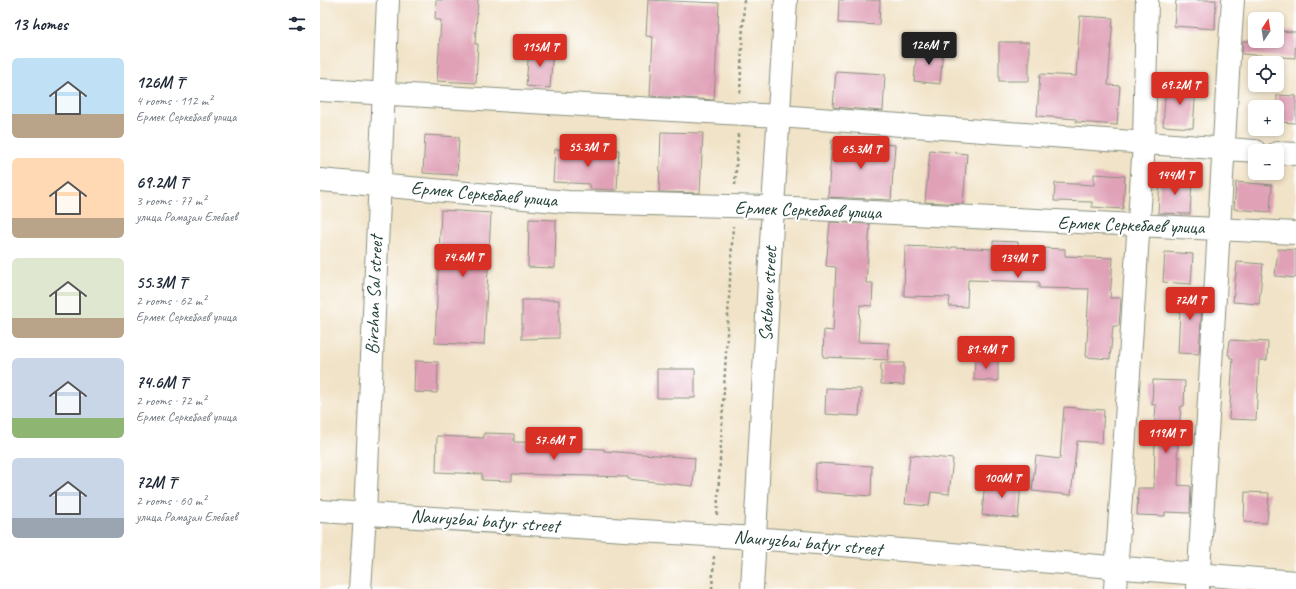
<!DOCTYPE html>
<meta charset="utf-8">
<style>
:root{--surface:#fff;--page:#f6f6f7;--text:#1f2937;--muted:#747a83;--accent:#d93025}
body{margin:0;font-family:Caveat,sans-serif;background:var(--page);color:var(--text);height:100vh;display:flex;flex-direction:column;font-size:15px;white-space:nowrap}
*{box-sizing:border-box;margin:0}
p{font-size:13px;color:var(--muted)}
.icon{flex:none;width:22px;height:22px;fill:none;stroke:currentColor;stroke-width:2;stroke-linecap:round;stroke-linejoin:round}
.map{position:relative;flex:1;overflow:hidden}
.details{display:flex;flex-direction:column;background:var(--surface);width:320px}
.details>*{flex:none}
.needle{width:26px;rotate:12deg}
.fabs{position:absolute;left:928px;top:12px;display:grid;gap:8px}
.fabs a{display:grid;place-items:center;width:36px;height:36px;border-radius:6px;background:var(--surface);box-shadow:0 2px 6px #0003;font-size:20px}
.price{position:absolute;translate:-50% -34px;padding:0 9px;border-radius:4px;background:var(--accent);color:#fff;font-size:13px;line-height:26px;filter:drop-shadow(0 1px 2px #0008)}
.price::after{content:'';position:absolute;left:50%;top:24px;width:12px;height:9px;margin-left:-6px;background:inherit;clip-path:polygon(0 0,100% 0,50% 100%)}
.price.active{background:#222;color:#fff}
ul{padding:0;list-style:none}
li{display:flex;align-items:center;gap:12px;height:100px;padding:0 12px}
li span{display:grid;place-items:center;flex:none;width:112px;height:80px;border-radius:6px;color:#555}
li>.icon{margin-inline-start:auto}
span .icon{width:48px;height:48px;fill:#fffc;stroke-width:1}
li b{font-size:17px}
h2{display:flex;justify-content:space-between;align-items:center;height:48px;padding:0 12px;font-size:17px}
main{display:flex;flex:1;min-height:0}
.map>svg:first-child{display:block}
.building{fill:#e0a1b7}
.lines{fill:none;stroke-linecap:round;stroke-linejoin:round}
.minor-casing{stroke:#88907e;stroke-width:24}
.path{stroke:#88907e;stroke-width:2.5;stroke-dasharray:3 3;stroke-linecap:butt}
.minor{stroke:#fff;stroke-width:22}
.labels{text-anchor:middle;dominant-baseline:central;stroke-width:4;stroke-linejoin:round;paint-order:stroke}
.street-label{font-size:19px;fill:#1f3d34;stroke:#fff}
</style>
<main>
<section class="details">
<h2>13 homes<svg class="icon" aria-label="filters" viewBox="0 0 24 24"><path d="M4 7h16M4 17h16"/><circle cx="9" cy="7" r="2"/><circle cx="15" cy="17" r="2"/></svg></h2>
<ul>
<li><span style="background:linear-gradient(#bfe0f5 70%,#b9a48a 0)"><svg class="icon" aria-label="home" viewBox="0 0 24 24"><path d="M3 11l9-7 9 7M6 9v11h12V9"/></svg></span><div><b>126M ₸</b><p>4 rooms · 112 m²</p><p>Ермек Серкебаев улица</p></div></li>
<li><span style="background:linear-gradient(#ffd9b3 75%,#b9a48a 0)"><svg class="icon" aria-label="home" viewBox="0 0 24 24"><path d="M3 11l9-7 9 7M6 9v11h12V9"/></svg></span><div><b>69.2M ₸</b><p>3 rooms · 77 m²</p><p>улица Рамазан Елебаев</p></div></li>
<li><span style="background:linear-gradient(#dfe7d0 75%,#b9a48a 0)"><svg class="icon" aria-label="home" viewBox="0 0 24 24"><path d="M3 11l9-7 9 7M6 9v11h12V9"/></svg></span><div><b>55.3M ₸</b><p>2 rooms · 62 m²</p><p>Ермек Серкебаев улица</p></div></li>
<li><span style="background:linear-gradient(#c9d6e8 75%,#8fb573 0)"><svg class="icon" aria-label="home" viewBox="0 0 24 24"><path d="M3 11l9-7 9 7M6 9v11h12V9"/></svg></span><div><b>74.6M ₸</b><p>2 rooms · 72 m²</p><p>Ермек Серкебаев улица</p></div></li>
<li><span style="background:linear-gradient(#c9d6e8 75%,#9aa5b1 0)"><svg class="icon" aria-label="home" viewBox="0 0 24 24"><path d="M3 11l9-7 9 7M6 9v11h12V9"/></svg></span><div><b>72M ₸</b><p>2 rooms · 60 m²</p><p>улица Рамазан Елебаев</p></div></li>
</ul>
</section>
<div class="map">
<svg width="976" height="589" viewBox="0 0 976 589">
<rect width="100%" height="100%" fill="#fff"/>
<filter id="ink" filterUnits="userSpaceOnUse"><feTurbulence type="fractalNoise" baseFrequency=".025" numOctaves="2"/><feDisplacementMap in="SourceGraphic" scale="8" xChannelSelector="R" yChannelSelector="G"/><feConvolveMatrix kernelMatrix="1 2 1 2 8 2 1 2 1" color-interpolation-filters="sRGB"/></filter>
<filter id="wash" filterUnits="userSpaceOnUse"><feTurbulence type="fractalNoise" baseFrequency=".012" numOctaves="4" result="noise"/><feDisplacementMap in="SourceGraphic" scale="16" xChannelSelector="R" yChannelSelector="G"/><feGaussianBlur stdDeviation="0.9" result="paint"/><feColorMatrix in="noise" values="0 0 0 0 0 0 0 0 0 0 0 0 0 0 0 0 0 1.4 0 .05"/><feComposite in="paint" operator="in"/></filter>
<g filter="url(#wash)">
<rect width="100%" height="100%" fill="#f1e3c7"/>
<g id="blocks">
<!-- building -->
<path class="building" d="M116,0H158L155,44H158L156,83L117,81L121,20H115Z
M328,0L399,3L394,100L330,96L333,37L326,36Z
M519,0H560L559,25L518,23Z
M856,0H896L895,29L854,26Z
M760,16L793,18L788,85L800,86L797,125L756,122V119L717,116L720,74L756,76Z
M957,31L976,32L975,58L922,54L923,41H957Z
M679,42H709V81H679Z
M209,48L233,49L230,88L206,86Z
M597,48L623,50L620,84L594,81Z
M516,71L565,74L563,111L513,107Z
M846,85L876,86L873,128L843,126Z
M957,95L976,96V123L957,122Z
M341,132L383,133L380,193L339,192Z
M105,135L139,137L137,175L103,173Z
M512,140L575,145L571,200L508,197Z
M235,149L271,152L272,149L299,150L297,190L270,189V184L233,182Z
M610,150L647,154L643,204L605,202Z
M774,174L805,176L803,209L772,207V202L734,201L735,183L774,185Z
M840,179L872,180L870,214L838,213Z
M916,182L952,185L950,212L914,209Z
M121,210L171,213L164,345L115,343Z
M209,219L236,220L235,268L208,267Z
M510,222L550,224L546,283H553L552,306L540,305L538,342L569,343L568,360L503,357L504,330L513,331L516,267L506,266Z
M673,241L698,242V247L745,249V256L793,258L790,298H801L799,326H793L790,359L766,357L768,325H767L769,289L719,288V282L648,280L647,307L629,306L630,297L584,296L585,246L632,248V247L673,249Z
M958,249L976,250V278L955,276Z
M845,252L873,254L871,284L843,282Z
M917,262L943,264L939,304L913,302Z
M861,289L883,290L879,354L858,353Z
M202,300H239V338L202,339Z
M910,340L948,342L947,360H939L936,420L909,419L913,358H910V355H908Z
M655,358L678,359V381L654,380Z
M95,361L118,362L117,393L94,392Z
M561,363H584V385L561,384Z
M337,369H375V398H337Z
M833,380L865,381L864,406H861L857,457H859L858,485L871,486L870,513L845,512V516L817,515L818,488H834L835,443H833L836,405H832Z
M506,388L541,389L539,416L505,414Z
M744,407L784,410L782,443L757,441L751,495L712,491L716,456L740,459Z
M164,433L194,434V442L237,443V447L284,449V451L375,458L373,486L308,479V477L192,474V481L162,480V474L116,472L117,436L164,438Z
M590,455L633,459L629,494L611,492L609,506L585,504Z
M496,463L552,466L551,496L495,492Z
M665,480L701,483L698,518L662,515Z
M925,492L949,493L947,523L924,522Z"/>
</g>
</g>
<g filter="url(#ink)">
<use href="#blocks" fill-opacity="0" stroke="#88907e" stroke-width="1"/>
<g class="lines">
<!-- minor casing -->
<g class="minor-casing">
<path id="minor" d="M0,90L459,116L935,151
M957,153L976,154
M0,180L248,202L453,207L976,233
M0,511L435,538L976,582
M878,588L909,56L913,0
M40,589L45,514L68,0
M432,589L453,207L466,0
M795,589L824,143L827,0"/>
</g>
<!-- path -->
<path class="path" d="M420,93L424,0
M415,185L418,134
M397,515L413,226
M392,589L394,556"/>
<!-- minor -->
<use href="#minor" class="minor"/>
</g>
</g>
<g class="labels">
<!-- street labels -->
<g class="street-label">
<text transform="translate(164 194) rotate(5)">Ермек Серкебаев улица</text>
<text transform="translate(488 210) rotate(2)">Ермек Серкебаев улица</text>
<text transform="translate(811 225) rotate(2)">Ермек Серкебаев улица</text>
<text transform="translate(448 294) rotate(-87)">Satbaev street</text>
<text transform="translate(54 295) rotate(-88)">Birzhan Sal street</text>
<text transform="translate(165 521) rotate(4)">Nauryzbai batyr street</text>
<text transform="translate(488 543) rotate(5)">Nauryzbai batyr street</text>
</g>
</g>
</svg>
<div class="fabs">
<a><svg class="needle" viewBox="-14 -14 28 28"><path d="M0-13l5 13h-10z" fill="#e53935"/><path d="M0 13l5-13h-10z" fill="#747a83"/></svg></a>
<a><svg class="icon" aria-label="locate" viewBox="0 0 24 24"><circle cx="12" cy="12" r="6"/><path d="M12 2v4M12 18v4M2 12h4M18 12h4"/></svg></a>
<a>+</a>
<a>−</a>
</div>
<b class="price active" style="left:609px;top:66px">126M ₸</b>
<b class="price" style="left:220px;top:68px">115M ₸</b>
<b class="price" style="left:860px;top:106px">69.2M ₸</b>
<b class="price" style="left:268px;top:168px">55.3M ₸</b>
<b class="price" style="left:541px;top:170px">65.3M ₸</b>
<b class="price" style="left:855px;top:196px">144M ₸</b>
<b class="price" style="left:143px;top:278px">74.6M ₸</b>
<b class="price" style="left:698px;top:279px">134M ₸</b>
<b class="price" style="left:870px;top:321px">72M ₸</b>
<b class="price" style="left:666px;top:370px">81.4M ₸</b>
<b class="price" style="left:846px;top:454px">119M ₸</b>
<b class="price" style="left:234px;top:461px">57.6M ₸</b>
<b class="price" style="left:682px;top:499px">100M ₸</b>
</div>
</main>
